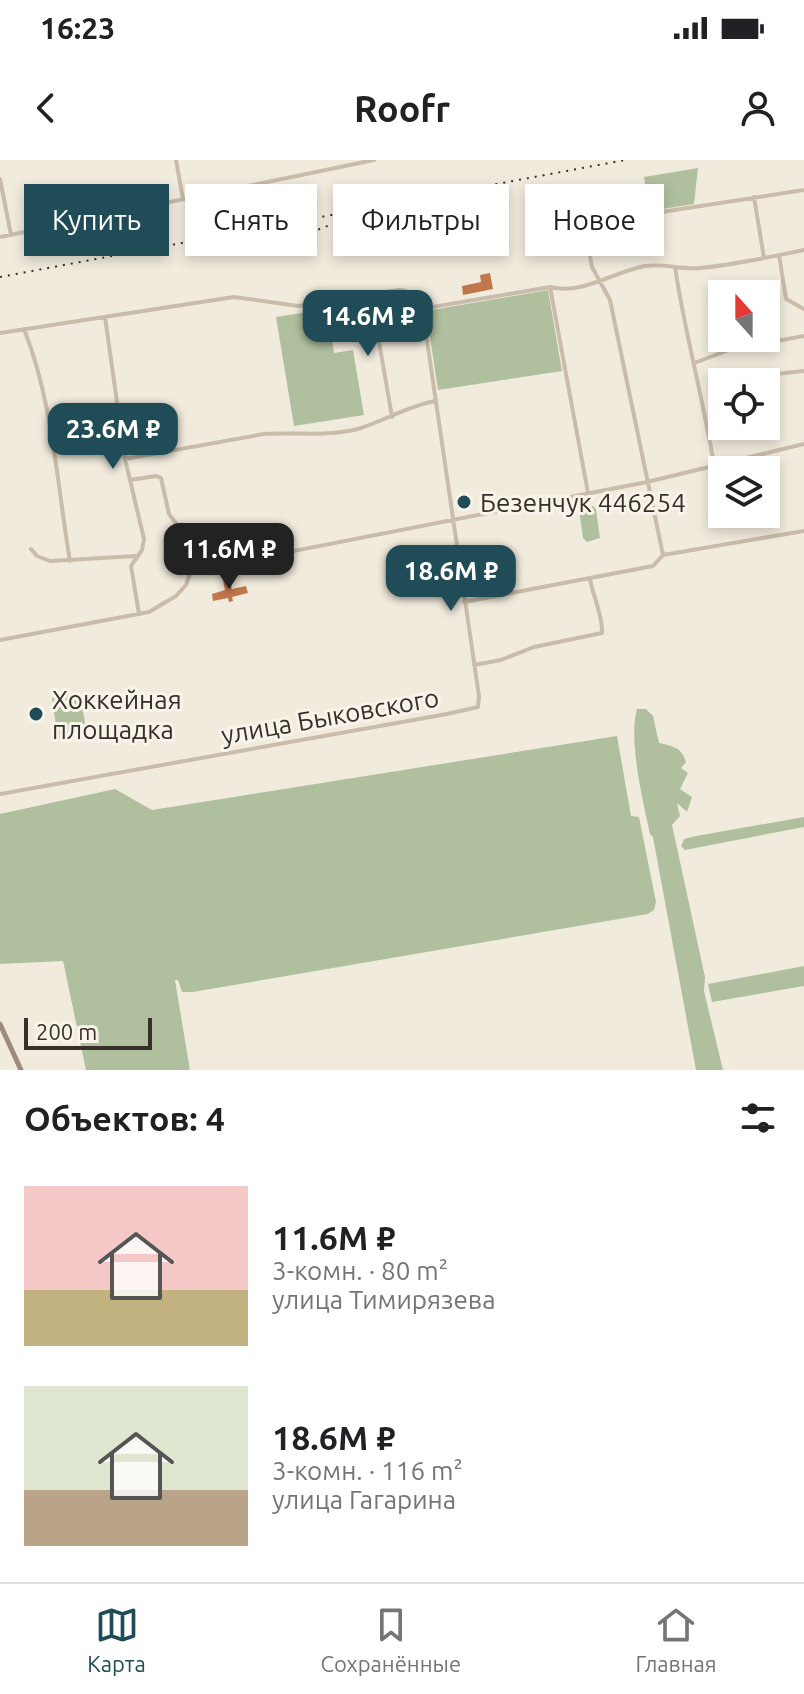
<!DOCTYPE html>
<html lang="ru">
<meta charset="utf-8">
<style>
:root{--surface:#fff;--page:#f6f6f6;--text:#202124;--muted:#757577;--line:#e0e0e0;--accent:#204c57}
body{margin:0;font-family:Ubuntu,sans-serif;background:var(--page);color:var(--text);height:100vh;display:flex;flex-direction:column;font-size:30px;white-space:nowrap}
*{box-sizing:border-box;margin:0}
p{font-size:26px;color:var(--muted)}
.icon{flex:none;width:44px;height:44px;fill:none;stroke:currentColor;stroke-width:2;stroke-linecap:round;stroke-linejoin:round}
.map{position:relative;height:910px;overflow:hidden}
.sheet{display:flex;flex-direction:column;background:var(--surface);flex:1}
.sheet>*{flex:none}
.hud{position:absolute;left:24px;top:24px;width:756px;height:72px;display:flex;gap:16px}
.needle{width:52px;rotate:339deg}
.controls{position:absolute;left:708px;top:120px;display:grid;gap:16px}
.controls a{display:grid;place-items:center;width:72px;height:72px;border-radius:0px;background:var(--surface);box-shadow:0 4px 12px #0003;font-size:40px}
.scale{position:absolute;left:24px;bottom:20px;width:128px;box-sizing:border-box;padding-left:8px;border:4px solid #372f29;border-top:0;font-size:22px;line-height:28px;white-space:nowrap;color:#372f29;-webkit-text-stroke:6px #f9f4ea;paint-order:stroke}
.price{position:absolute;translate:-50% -68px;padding:0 18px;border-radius:16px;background:var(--accent);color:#fff;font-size:26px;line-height:52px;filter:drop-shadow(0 2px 4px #0008)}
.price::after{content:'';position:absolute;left:50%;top:48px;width:24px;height:18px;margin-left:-12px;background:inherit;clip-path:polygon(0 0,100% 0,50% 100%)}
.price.selected{background:#222;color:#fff}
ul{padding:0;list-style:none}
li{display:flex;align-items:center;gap:24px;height:200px;padding:0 24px}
li span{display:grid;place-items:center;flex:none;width:224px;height:160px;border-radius:0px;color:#555}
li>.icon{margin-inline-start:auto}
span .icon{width:96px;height:96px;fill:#fffc;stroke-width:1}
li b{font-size:34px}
h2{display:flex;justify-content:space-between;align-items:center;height:96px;padding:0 24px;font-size:34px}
.chip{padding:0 28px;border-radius:0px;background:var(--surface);box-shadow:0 4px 12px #0003;font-size:28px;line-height:72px}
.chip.selected{background:var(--accent);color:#fff}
.status{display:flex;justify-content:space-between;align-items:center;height:56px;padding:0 40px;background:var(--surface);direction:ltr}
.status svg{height:22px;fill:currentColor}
header{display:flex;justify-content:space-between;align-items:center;height:104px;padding:0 24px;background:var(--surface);font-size:36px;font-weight:700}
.tab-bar{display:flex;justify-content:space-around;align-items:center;height:112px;border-top:2px solid var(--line);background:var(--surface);font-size:22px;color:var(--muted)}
.tab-bar a{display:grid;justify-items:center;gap:4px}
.tab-bar .selected{color:var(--accent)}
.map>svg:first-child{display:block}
.green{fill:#b0c09e}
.building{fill:#c1774c}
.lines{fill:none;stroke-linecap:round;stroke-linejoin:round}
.street{stroke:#c9bcaa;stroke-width:4}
.secondary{stroke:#9d8c7b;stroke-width:5}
.rail{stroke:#372f29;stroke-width:2;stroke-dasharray:2 6;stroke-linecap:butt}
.poi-dot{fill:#204c57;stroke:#f9f4ea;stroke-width:3}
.labels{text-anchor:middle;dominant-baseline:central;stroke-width:6;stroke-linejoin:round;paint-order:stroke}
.poi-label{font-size:26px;fill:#372f29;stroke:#f9f4ea;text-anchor:start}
.street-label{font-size:26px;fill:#372f29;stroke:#f9f4ea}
</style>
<div class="status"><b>16:23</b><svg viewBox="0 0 49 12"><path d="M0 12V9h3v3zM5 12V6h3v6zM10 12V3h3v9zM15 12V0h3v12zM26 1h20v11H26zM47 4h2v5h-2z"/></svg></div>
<header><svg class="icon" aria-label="back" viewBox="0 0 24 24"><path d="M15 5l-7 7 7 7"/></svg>Roofr<svg class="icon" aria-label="person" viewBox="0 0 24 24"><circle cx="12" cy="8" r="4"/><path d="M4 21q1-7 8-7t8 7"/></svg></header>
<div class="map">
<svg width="804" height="910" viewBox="0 0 804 910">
<rect width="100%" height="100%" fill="#f1ebdd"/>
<!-- green -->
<path class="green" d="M698,8L694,44L650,51L644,17Z
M610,26L615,55L586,59L581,33Z
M548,130L562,211L438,230L426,151Z
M327,149L334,193L353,190L364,255L294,266L276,157Z
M593,346L596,349L600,378L587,382L583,378L579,350Z
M80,533L87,575L58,579L52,538Z
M637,549H646L653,556L659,583C672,586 682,587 686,602L681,608L688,613L680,629L692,637L687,652L677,643L680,656L672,665L705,817L704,831L723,910H696L653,677L650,674C643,642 628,579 637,549Z
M617,576L631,656L639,657L656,742L654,750L648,754L193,832H182L178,820H175L190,910H86L63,801L0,804V654L115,629L152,650Z
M804,657V667L685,690L681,686L684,679L696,676Z
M804,806V826L712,842L708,824Z"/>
<!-- building -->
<path class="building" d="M490,113L493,129L463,135L462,126L481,122L480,115Z
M229,414L232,429L246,426L248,433L232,437L233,441L229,442L228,438L213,441L212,434L225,430L222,416Z"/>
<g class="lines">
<!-- street -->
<path class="street" d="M176,0L183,39
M0,19L11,75
M754,37L764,98
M0,77L374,0
M779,95L786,139L804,149
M675,107C685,174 703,238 714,305
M550,127L588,333
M371,135L392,257
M421,149L550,127C583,135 613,112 645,106C663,103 681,110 700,108C735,105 770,97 804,90
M105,157L125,299L144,379L142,390L131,406L139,454
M24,169C53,242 57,325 70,401
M0,173L234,137L298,146L399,130C413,130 419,141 423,153L479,536L478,547L447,554L0,634
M694,203L729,190L804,176
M757,216L804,211
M125,299L264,274C296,272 326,277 358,269C384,261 408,246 435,241
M130,320L156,316L161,318L169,354L180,369L191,411
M31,389L37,396L50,401L136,396
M663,395L610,140L592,107L584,64L804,30
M663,395L804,371
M191,411L647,322L804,284
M464,442L653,406L663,395
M0,480L149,452L176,436L186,425L191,411
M474,505L501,500L534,487L602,473C603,455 593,437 590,419"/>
<!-- secondary -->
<path class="secondary" d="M0,864L21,910"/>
<!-- rail -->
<path class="rail" d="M281,84L330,65
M0,117L625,0"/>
</g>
<!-- markers -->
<g class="poi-dot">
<circle cx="464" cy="342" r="8"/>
<circle cx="36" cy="554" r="8"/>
</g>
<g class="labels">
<!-- poi labels -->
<g class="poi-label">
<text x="480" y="342">Безенчук 446254</text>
<text x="52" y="539">Хоккейная<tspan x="52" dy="30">площадка</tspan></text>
</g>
<!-- street labels -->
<g class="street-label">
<text transform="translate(330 556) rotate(-10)">улица Быковского</text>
</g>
</g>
</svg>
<div class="controls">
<a><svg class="needle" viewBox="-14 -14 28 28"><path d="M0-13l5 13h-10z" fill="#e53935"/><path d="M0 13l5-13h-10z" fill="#757577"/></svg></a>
<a><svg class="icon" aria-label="locate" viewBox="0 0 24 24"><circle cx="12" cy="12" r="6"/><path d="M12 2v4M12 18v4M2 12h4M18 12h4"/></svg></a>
<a><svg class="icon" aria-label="layers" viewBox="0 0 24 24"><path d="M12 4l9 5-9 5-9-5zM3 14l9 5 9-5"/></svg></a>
</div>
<div class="scale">200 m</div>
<b class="price" style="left:368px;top:198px">14.6M ₽</b>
<b class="price" style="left:113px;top:311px">23.6M ₽</b>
<b class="price selected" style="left:229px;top:431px">11.6M ₽</b>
<b class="price" style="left:451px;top:453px">18.6M ₽</b>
<div class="hud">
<a class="chip selected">Купить</a>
<a class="chip">Снять</a>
<a class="chip">Фильтры</a>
<a class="chip">Новое</a>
</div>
</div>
<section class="sheet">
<h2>Объектов: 4<svg class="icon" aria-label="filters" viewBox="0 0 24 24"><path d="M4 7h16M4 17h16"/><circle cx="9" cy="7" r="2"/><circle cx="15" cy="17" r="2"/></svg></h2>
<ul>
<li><span style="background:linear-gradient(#f6c9c9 65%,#c2b280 0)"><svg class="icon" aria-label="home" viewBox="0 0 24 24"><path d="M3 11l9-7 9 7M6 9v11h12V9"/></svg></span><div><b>11.6M ₽</b><p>3-комн. · 80 m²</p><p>улица Тимирязева</p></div></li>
<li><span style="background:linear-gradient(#dfe7d0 65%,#b9a48a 0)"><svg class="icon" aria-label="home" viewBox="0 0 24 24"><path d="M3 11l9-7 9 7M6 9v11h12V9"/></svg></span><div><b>18.6M ₽</b><p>3-комн. · 116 m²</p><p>улица Гагарина</p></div></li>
</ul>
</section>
<nav class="tab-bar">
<a class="selected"><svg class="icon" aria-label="map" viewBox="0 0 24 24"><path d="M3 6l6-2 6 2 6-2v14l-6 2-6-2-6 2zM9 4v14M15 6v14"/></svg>Карта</a>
<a><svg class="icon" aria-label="saved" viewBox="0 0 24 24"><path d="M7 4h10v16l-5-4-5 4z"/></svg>Сохранённые</a>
<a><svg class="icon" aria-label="home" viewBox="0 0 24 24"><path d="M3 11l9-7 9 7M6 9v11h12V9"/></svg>Главная</a>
</nav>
